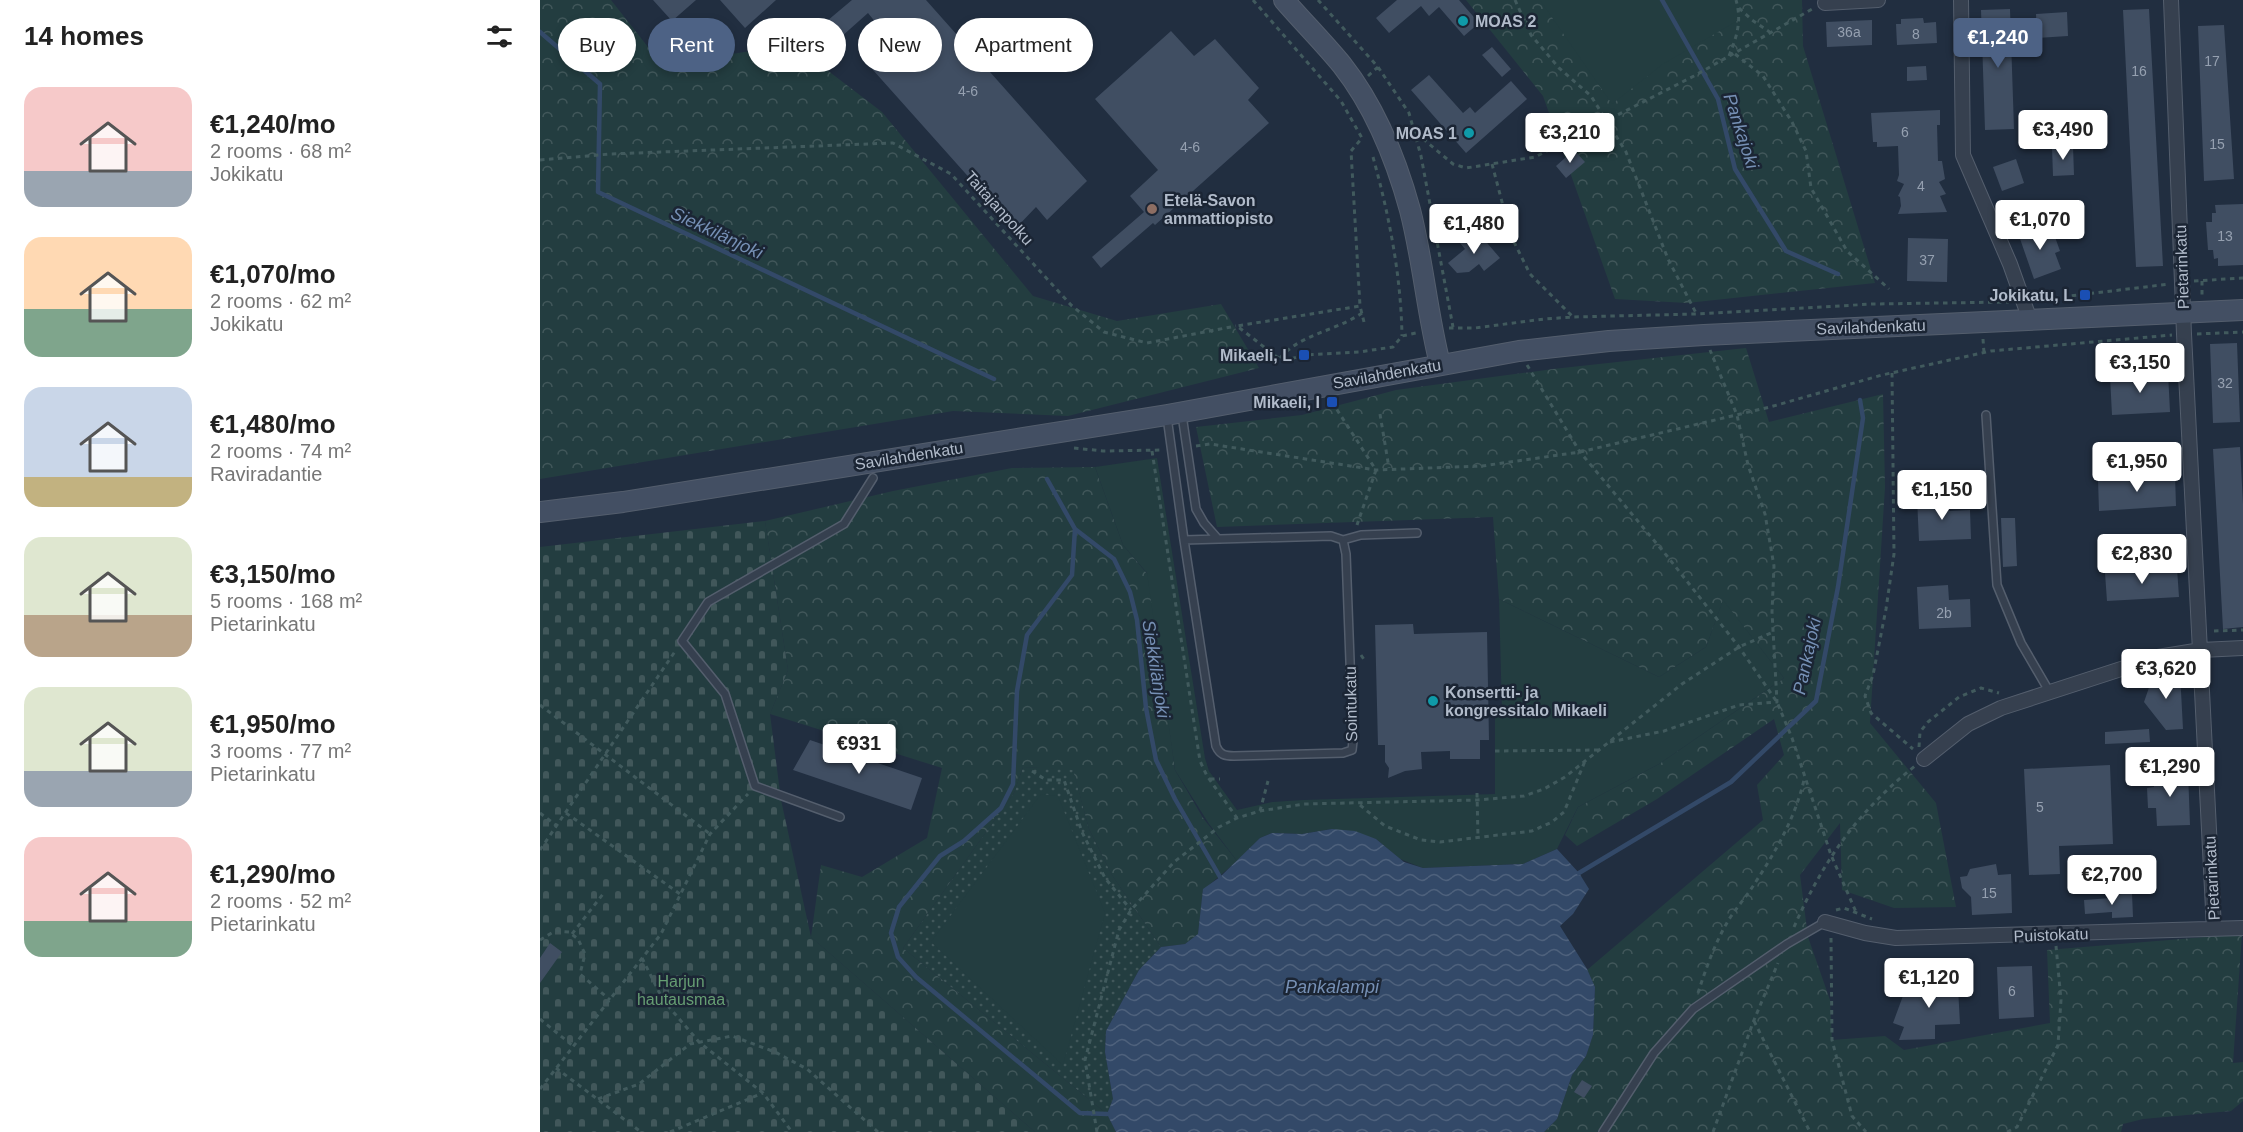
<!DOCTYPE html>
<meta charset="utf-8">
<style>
:root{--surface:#fff;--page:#f2f2f2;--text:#222;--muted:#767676;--accent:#4d6285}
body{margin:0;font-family:Helvetica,sans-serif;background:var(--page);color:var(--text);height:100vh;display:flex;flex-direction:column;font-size:22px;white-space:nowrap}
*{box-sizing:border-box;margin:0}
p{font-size:20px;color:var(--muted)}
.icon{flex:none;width:33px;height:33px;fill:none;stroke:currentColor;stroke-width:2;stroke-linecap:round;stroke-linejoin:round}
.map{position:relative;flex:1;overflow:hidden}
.sheet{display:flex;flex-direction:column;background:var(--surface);width:540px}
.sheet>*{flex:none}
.hud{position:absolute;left:18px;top:18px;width:570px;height:54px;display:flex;gap:12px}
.price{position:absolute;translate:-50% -51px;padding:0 14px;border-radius:6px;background:#fff;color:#222;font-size:20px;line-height:39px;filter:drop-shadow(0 2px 3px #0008)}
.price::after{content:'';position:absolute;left:50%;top:36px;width:18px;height:14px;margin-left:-9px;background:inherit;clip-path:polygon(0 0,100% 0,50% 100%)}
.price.on{background:var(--accent);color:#fff}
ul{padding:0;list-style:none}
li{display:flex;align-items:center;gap:18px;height:150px;padding:0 24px}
li span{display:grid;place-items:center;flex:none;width:168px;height:120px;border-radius:18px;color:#555}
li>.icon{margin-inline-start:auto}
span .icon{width:72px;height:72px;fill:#fffc;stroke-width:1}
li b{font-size:26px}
h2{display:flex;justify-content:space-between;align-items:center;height:72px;padding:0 24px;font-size:26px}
.chip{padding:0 21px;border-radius:27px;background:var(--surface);box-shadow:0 3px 9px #0003;font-size:21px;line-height:54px}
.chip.on{background:var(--accent);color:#fff}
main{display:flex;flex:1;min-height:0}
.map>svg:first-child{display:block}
.grass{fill:url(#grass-dots)}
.forest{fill:url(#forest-crowns)}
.cemetery{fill:url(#cemetery-stones)}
.park{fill:#233d40}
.water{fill:url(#water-waves)}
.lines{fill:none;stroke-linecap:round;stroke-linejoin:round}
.stream{stroke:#334968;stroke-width:4.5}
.building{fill:#404e62}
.lane-casing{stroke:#545e6d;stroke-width:10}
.street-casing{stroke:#545e6d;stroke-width:16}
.secondary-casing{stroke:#545e6d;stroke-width:22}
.path{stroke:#415a5d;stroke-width:3;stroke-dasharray:4.5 4.5;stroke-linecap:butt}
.lane{stroke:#36404f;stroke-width:7}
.street{stroke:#36404f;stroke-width:14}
.secondary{stroke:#434f63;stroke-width:20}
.culture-dot{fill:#0f9aa8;stroke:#1b2534;stroke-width:2}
.education-dot{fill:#8d6e63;stroke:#1b2534;stroke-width:2}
.transit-dot{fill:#1a4fb4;stroke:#1b2534;stroke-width:2}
.labels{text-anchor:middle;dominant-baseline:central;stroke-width:5;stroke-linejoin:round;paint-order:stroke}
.number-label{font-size:14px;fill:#95a0b0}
.poi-label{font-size:16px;font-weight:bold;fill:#b1bbca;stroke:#1b2534;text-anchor:end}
.street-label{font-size:16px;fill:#b1bbca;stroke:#1b2534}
.park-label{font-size:16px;fill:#669e73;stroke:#1b2534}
.water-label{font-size:18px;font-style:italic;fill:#7690b5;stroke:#1b2534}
</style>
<main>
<section class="sheet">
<h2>14 homes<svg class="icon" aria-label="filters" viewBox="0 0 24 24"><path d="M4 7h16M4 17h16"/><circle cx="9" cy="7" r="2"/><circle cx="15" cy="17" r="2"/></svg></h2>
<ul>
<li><span style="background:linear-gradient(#f6c9c9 70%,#9aa5b1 0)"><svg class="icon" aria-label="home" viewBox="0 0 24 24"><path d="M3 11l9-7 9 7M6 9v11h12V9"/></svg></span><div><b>€1,240/mo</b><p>2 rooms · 68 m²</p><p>Jokikatu</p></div></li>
<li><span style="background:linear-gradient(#ffd9b3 60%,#7fa58c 0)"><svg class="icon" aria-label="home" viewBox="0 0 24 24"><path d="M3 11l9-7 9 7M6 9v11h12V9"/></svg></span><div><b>€1,070/mo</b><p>2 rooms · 62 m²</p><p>Jokikatu</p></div></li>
<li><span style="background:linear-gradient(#c9d6e8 75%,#c2b280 0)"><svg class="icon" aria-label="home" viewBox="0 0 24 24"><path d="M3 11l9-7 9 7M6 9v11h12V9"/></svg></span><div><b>€1,480/mo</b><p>2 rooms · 74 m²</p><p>Raviradantie</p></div></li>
<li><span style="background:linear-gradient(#dfe7d0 65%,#b9a48a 0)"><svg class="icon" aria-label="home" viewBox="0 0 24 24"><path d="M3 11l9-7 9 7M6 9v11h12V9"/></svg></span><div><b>€3,150/mo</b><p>5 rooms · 168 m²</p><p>Pietarinkatu</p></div></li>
<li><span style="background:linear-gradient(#dfe7d0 70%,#9aa5b1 0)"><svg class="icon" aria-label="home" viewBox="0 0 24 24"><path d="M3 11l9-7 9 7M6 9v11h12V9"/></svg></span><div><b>€1,950/mo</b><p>3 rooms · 77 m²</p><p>Pietarinkatu</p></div></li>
<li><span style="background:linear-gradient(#f6c9c9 70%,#7fa58c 0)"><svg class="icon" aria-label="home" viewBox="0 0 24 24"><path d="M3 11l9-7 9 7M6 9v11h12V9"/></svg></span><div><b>€1,290/mo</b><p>2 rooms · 52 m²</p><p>Pietarinkatu</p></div></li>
</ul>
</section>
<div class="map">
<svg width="1703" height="1132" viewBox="0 0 1703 1132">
<defs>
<pattern id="grass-dots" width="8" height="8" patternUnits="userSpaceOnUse" patternTransform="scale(1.5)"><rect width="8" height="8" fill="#233d40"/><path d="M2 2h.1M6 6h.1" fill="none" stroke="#41575a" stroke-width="1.8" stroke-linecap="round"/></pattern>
<pattern id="forest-crowns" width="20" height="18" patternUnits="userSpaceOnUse" patternTransform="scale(1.5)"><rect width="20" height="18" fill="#233d40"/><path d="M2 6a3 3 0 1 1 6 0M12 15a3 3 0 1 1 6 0" fill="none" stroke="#41575a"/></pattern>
<pattern id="cemetery-stones" width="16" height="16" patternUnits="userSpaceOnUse" patternTransform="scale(1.5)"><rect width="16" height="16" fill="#233d40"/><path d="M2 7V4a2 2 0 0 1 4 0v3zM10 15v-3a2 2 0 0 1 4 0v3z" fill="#41575a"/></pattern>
<pattern id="water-waves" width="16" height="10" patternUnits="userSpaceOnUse" patternTransform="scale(1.5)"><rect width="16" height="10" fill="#334968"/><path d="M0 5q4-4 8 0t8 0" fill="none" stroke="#4e617c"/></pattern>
</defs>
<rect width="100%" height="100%" fill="#212e40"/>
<!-- grass -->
<path class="grass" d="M483,767L533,769L549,829L572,875L621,947L599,970L566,1031L565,1052L573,1099L567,1114L363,948L474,793Z"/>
<!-- forest -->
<path class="forest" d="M0,0H71L119,61L192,54L253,44L342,112L493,296L577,321L681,304L719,368L528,416L413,411L0,479Z
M926,0H1262L1263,46L1335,283L1147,303L1075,299L1003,96Z
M1206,348L1229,422L1343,394L1345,487L1330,723L1396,803L1416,907L1354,908L1302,890L1300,823L1260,875L1268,937L1290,1000L1292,1040L1345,1036L1364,1050L1510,1023L1507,950L1702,934L1693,1063L1703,1062V1101L1691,1111L1603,1119L1583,1124L1581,1132H1004L1017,1119L1032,1075L1046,1056L1053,1035L1055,987L1047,970L1223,820L1217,785L1244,755L1234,719L1117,799L1037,846L1025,835L1038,807L1119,764L1244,678L1183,601L1166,647L1119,677L959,599L953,517L677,527L656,427L762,415L856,390L1013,369Z
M555,467L583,545L610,577L635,770L663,818L697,861L663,890L658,934L645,944L621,947L572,875L549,829L533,770L483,767L474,793L363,948L567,1114L576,1132H495L271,937L281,865L322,877L387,838L402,768L230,714L248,670L225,521L353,491L472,468Z"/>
<!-- cemetery -->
<path class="cemetery" d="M225,521L248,670L230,714L241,800L271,937L495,1132H0V547Z"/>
<!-- park -->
<path class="park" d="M1000,0H1195L1197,21L1123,64L1072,104Z
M617,458L665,758L669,771L697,810L732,802L763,800L955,794V714L962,713L959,599L1119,677L1166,647L1183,600L1244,678L1119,764L1038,807L1017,849L983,864L883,868L860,859L836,839L792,829L762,834L732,833L720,838L697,861L669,824L635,770L607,573L583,545L555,467Z
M501,794L518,796L565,913L523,1065L391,942Z"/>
<!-- water -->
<path class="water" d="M792,829L815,831L836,839L864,862L883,868L983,864L1017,849L1039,873L1049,889L1033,914L1020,926L1047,969L1055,987L1053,1035L1046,1056L1032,1075L1017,1119L1004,1132H576L567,1114L573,1099L565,1052L566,1031L599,970L621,947L645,944L658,934L663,889L680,877L720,838L732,833L762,834Z"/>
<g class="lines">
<!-- stream -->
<path class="stream" d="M1122,0L1178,99L1195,169L1246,251L1298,274
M0,32L60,84L58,192L454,379
M507,479L535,529L574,559L590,592L597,620L606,708L616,760L635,799L680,877
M535,529L532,575L487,635L477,691L473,784L461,808L424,841L400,856L359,907L351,933L358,957L376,977L540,1113L567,1114
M1039,873L1191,782L1276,701L1298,587L1323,418L1320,400"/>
</g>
<!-- building -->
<path class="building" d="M113,0H156L132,21Z
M180,0H236L205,28Z
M312,0H386L547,181L507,220L496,207L475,229L325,61L349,39L328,13L301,37L287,21Z
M857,0H919L939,23L924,36L899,7L889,16L881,6L849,33L836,18Z
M1470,9L1474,129L1445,130L1441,10Z
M1609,9L1623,266L1596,267L1583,10Z
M1527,12L1528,36L1497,38L1496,14Z
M1383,18L1384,23L1396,22L1397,43L1357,45L1356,24H1361V19Z
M1332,20V45L1287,47L1286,22Z
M1684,25L1694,179L1664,181L1658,26Z
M631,31L654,56L675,39L719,88L708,100L729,123L615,225L613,223L561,268L552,257L604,212L590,196L618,170L555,99Z
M952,47L971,69L962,77L942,55Z
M1386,66L1387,80L1367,81V67Z
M889,75L923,113L930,107L935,113L971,81L987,99L926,153L871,90Z
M1400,110V125H1397L1398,161H1402L1405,179L1399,182L1406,194L1400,196L1407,212L1358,214L1361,206L1360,197L1358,196L1364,184L1357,181L1359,175L1358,146L1337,147V142H1333L1331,113Z
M1533,146L1534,175L1513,176L1512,147Z
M1034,150L1045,162L1026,178L1016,166Z
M1476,159L1484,183L1462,191L1453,167Z
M1703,204V265L1678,266V258L1674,259L1673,250H1668L1666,222H1672V213H1676L1675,205Z
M1505,224L1510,239L1515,237L1520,251L1515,253L1521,269L1494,279L1478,233Z
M936,230L960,258L944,271L939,264L929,272L917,273L908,263L925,249L920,243Z
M1368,238L1408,239L1407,282L1367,281Z
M1697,343L1700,422L1673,423L1670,344Z
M1628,372L1630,412L1572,415L1570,376Z
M1700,447L1703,504V627L1683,629L1673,449Z
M1635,475L1636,506L1559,511L1558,479Z
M1409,497V511L1430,510L1431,539L1379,541L1377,498Z
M1461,518H1475L1477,566L1463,567Z
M1637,568L1639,597L1567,601L1565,573Z
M1408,585L1409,600L1430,599L1431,627L1379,629L1377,587Z
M873,624L874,634L947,632L949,740H940V759H910V751L881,752L882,769L865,771L848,778L849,768L845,762V745H838L835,625Z
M1640,672L1643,729L1626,730L1604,702L1614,673Z
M1609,729L1610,742L1565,744V732Z
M270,740L382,778L371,810L253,770Z
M1570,765L1573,844L1519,846L1520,874L1489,875L1484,769Z
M1648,771L1650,825L1617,826L1616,808H1608L1607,788L1614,787L1613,772Z
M1456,864L1458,875L1471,874L1472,913L1432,915L1431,897L1422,888L1420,877L1427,876L1430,869Z
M1592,893L1593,917L1572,918V912L1545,914L1544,900L1571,898V894Z
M10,943L22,952L0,983V958Z
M1492,966L1494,1017L1459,1019L1457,967Z
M1417,969L1420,1024L1395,1025V1039L1359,1040L1364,1027L1353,1023L1367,985L1374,988L1406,985L1405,970Z
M1042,1080L1052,1086L1044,1098L1034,1092Z"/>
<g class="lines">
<!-- lane casing -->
<g class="lane-casing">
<path id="lane" d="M642,415L656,509L664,523L678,539
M1446,415L1457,585L1481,643L1509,691
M627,417L644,540L676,746C680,755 685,756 694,756L803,753L812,750L813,741L806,554L803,540L791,536L644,540
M803,540L821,535L877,533
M300,817L215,786L185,694L142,641L168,602L304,524L333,478
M1063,1132L1114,1053L1153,1009L1247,944L1285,922"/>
</g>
<!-- street casing -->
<g class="street-casing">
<path id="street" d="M1421,0L1423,155L1470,264L1490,320
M1631,0L1644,334L1674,929
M1285,3L1338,0
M1384,759L1428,724L1461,708L1618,657L1661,650L1703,648
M1285,922L1325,933L1356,938L1703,928"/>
</g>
<!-- secondary casing -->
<g class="secondary-casing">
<path id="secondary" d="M744,0C763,22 784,43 802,65C835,107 856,159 870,210C883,260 887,313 900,364
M0,512L83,502L627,415L979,351L1069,341L1164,335L1703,310"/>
</g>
<!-- path -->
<path class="path" d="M713,0L801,101L822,138L811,151L820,306
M778,0L838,67L869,113L881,156L913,327
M975,0L991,35L1019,68L1051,96L1086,152L1128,259L1156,313
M1199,8L1212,20L1231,33
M1195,54L1223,76L1252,122L1266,151L1271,188L1307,251L1349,289
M1189,56C1197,36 1202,21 1196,0
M828,76L838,67
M876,133L913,164L926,168L995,157L1154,76L1274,8
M833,157C849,215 861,275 862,336
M0,160L70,154L353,143L411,174L531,305L564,332L607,343L696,326
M952,164L971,236L990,274L1033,317
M1654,281L1703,278
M1662,281V295
M1496,300L1630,284
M824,322L820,306L697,326L737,357L747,360L764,355L819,352L853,347L862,336L876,333
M909,328H935L1004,319L1033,317L1156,314L1333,304L1469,302
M1657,334L1703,332
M1443,339L1444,353
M740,358C762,333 794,332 822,313
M987,365L1040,452L1127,556L1199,647L1237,702L1252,738L1291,855L1316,912
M1352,373L1354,554L1346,609L1333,675L1325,696L1331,713L1373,749
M792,402L836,470L817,525
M840,414L849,468
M656,446L670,444L836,470L942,466L1040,452L1230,407L1342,375L1451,351L1632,335
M534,448L563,451L623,450
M612,451L660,761L667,776L697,818
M1674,631L1703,630
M821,655L825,661
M0,705L170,834
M1070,742L1124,731L1199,705L1237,702L1232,612L1234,566L1225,514L1208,465L1197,415L1170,350
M1379,747L1380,732L1388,722L1419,697L1441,688L1459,693
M955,751L1058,750
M492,771L506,780H524L542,832L565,878L591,910
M670,779H680
M937,793L938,838
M820,805L845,826L881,840L900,842L992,831L1012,822L1024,812L1045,761
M720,811L728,781
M0,813L17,826
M26,813L140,894
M0,850L136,650
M1296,910L1304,908L1332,919
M1254,927C1283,861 1318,811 1375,766
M32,934L63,894
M1291,938L1292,1040L1312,1116L1326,1132
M0,940L15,931L29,932L38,939L45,954L40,974L70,1000
M102,958L123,1000L159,1042L223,1093L252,1132
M1158,993C1166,968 1175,943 1188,921C1196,908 1207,896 1215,883C1236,851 1255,818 1264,780
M0,1019L33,1046
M1214,1021L1270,1132
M16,1068L101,1132
M0,1089L121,934L170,834L208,794
M58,1099L99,1084L150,1044L192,1036L235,1052L267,1069L338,1132
M130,1132L223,1093
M557,1132L545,1060L579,930L591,910L634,862L679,827L697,818L720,811L764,804L937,800L984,796L1004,789L1025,777L1142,684L1199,647L1233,632
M1173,1132L1214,1020L1238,963
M1467,1132L1477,1127L1518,1045L1521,1000L1516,946"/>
<!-- lane -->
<use href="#lane" class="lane"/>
<!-- street -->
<use href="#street" class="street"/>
<!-- secondary -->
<use href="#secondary" class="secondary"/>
</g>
<!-- markers -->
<g class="culture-dot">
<circle cx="923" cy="21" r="6"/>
<circle cx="929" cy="133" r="6"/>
<circle cx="893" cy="701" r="6"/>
</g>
<circle class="education-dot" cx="612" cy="209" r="6"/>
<g class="transit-dot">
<rect x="1539" y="289" width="12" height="12" rx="3"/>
<rect x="758" y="349" width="12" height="12" rx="3"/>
<rect x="786" y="396" width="12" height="12" rx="3"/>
</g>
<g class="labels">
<!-- number labels -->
<g class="number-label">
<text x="1309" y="32">36a</text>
<text x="1376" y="34">8</text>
<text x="1672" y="61">17</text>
<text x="1599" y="71">16</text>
<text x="428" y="91">4-6</text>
<text x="1365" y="132">6</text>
<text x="1677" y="144">15</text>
<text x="650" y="147">4-6</text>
<text x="1381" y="186">4</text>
<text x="1685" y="236">13</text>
<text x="1387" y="260">37</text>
<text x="1685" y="383">32</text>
<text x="1404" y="613">2b</text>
<text x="1500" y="807">5</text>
<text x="1449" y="893">15</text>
<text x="1472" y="991">6</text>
</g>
<!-- poi labels -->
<g class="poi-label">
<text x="935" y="21" text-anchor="start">MOAS 2</text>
<text x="917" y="133">MOAS 1</text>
<text x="624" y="200" text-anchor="start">Etelä-Savon<tspan x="624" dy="18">ammattiopisto</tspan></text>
<text x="1533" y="295">Jokikatu, L</text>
<text x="752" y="355">Mikaeli, L</text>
<text x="780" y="402">Mikaeli, I</text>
<text x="905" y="692" text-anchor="start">Konsertti- ja<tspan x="905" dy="18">kongressitalo Mikaeli</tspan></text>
</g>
<!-- street labels -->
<g class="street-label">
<text transform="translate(459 208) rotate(48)">Taitajanpolku</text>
<text transform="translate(1642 267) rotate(-92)">Pietarinkatu</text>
<text transform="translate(1331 327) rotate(-2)">Savilahdenkatu</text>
<text transform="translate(847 374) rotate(-10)">Savilahdenkatu</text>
<text transform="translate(369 456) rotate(-9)">Savilahdenkatu</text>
<text transform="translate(811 704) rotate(-91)">Sointukatu</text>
<text transform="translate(1672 878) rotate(-93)">Pietarinkatu</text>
<text transform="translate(1511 935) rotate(-2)">Puistokatu</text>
</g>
<!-- park labels -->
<g class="park-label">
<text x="141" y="981">Harjun<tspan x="141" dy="18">hautausmaa</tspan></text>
</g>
<!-- water labels -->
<g class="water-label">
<text transform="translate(1201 131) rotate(72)">Pankajoki</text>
<text transform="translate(177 233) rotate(25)">Siekkilänjoki</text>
<text transform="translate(1267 656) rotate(-78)">Pankajoki</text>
<text transform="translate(616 669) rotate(81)">Siekkilänjoki</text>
<text x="792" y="987">Pankalampi</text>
</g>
</g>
</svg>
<b class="price on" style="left:1458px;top:69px">€1,240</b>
<b class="price" style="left:1523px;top:161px">€3,490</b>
<b class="price" style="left:1030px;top:164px">€3,210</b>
<b class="price" style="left:1500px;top:251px">€1,070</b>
<b class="price" style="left:934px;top:255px">€1,480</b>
<b class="price" style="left:1600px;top:394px">€3,150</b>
<b class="price" style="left:1597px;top:493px">€1,950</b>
<b class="price" style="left:1402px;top:521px">€1,150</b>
<b class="price" style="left:1602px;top:585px">€2,830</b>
<b class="price" style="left:1626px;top:700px">€3,620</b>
<b class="price" style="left:319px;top:775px">€931</b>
<b class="price" style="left:1630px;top:798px">€1,290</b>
<b class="price" style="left:1572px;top:906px">€2,700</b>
<b class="price" style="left:1389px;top:1009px">€1,120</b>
<div class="hud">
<a class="chip">Buy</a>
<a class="chip on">Rent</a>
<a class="chip">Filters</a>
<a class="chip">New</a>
<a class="chip">Apartment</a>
</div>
</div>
</main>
